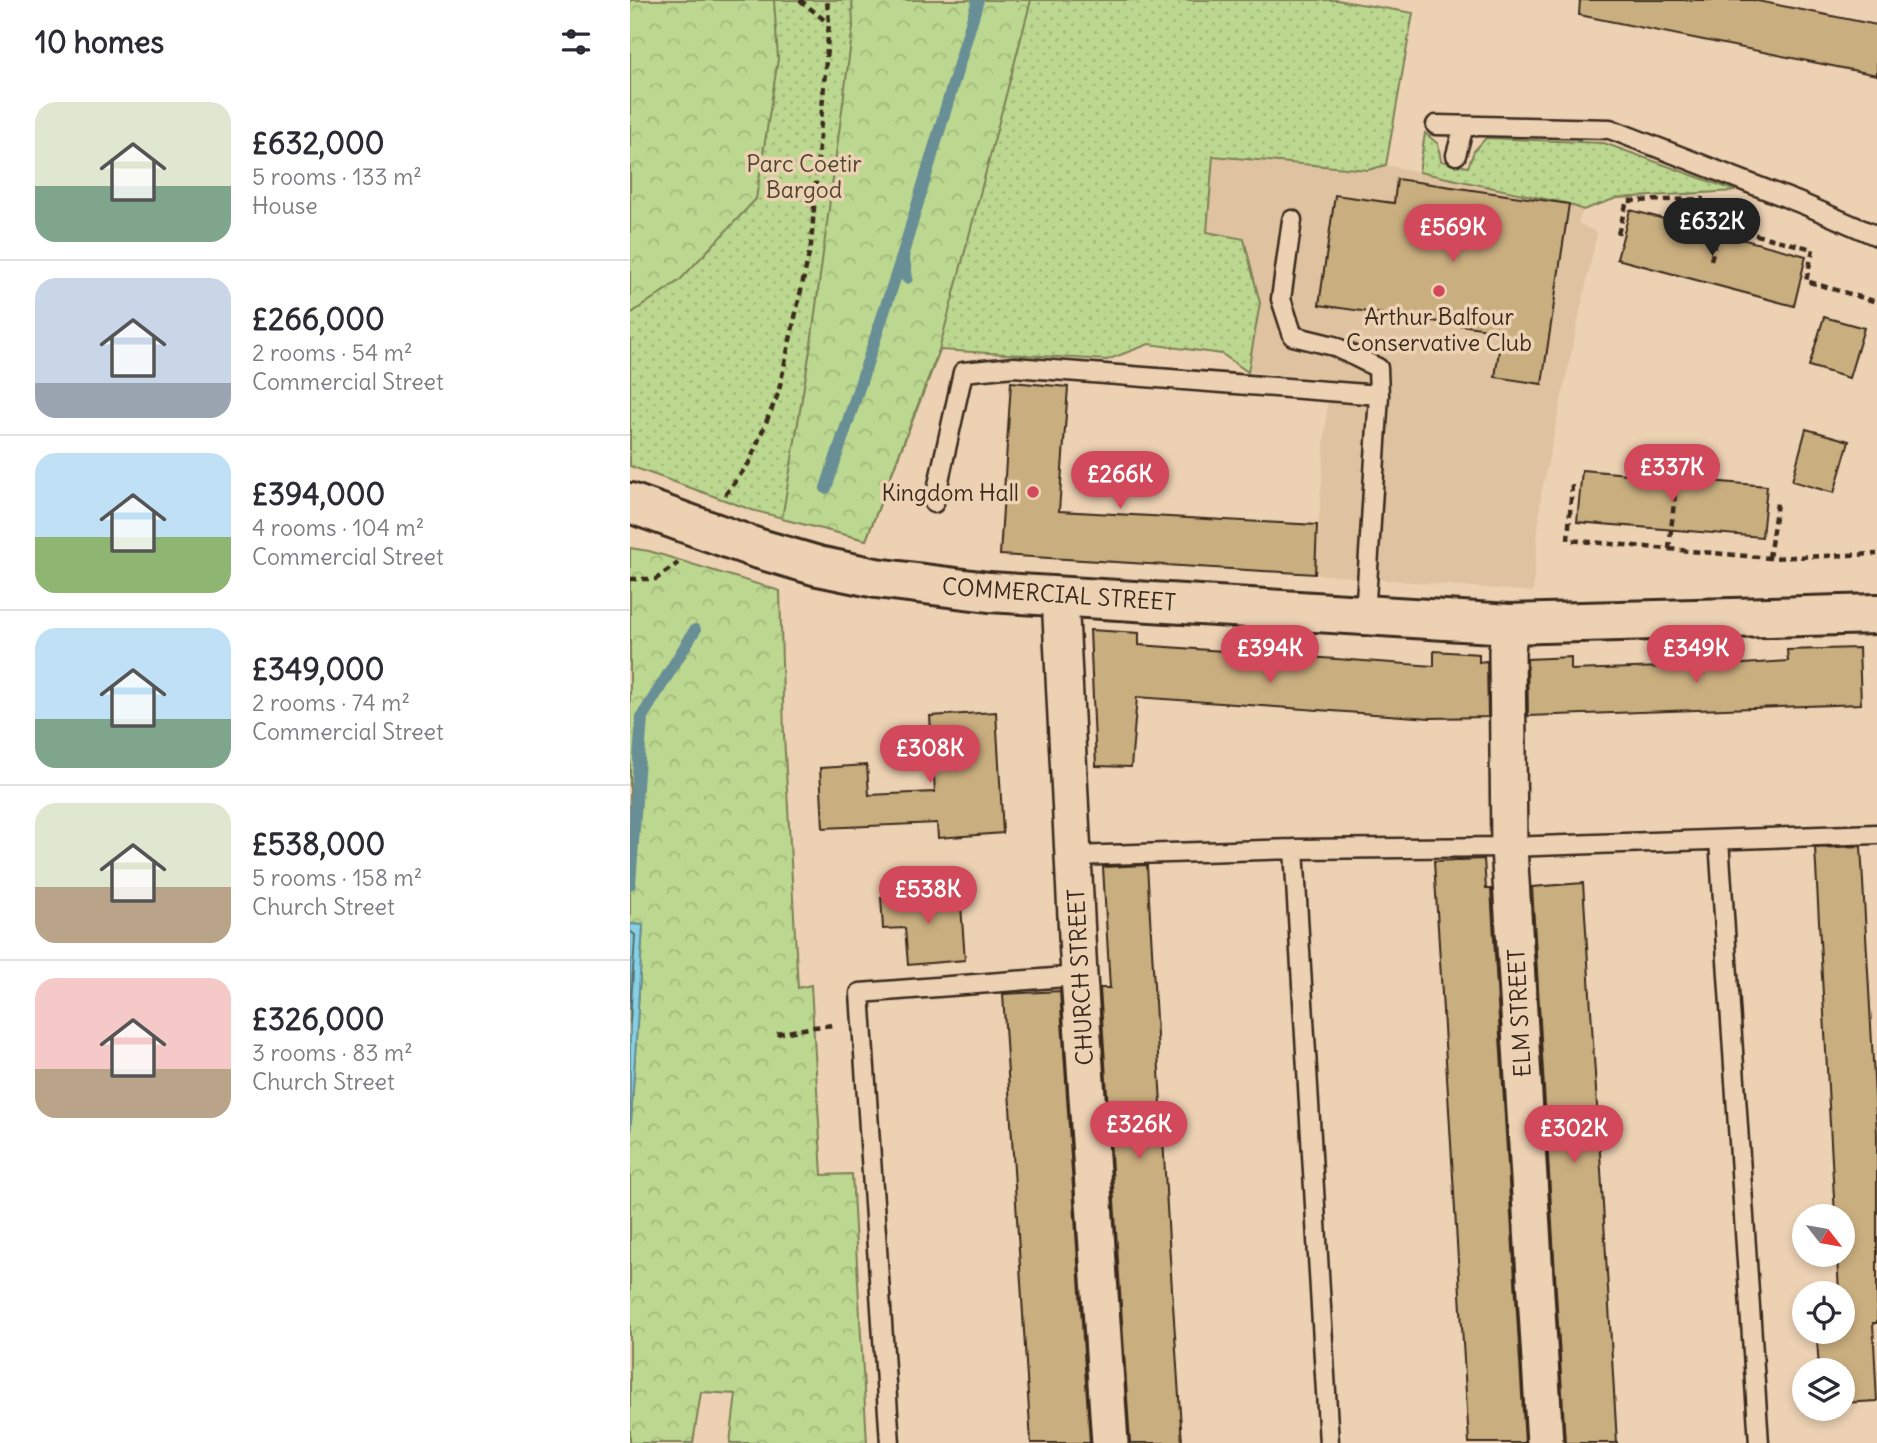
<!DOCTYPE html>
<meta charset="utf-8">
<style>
:root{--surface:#fff;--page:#f7f7f7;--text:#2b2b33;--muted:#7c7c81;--line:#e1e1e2;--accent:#d1495b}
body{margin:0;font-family:Delius,sans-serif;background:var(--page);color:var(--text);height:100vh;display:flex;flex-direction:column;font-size:26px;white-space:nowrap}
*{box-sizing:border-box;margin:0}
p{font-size:23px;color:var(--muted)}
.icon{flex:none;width:38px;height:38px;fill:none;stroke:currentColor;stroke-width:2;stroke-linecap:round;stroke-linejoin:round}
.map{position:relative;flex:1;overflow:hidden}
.details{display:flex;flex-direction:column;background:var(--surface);width:630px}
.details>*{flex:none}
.needle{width:46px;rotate:121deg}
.fabs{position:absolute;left:1162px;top:1204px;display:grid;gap:14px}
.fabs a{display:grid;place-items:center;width:63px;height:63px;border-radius:50%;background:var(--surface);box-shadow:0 4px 10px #0003;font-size:35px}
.price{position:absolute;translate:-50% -60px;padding:0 16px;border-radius:24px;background:var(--accent);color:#fff;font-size:23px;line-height:46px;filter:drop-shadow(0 2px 4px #0008)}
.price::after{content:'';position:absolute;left:50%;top:42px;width:21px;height:16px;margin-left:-10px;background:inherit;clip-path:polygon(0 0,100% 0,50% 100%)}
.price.active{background:#222;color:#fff}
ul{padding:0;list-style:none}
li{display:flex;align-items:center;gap:21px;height:175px;padding:0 35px}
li+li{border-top:2px solid var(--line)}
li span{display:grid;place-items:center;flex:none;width:196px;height:140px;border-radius:21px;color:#555}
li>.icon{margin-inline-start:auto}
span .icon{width:84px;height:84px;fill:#fffc;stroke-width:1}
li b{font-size:30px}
h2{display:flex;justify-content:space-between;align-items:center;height:84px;padding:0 35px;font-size:30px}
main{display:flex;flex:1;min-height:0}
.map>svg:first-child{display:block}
.built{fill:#dfc3a0}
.grass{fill:url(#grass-dots);stroke:#7c8056;stroke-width:2}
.forest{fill:url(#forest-crowns);stroke:#7c8056;stroke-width:2}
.water{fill:#86d1e6;stroke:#688e96;stroke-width:2}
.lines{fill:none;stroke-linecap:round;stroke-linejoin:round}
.shore{stroke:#596d6e;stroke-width:2}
.stream{stroke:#688e96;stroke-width:12}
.building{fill:#c9ae7f;stroke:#3b2a1e;stroke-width:2}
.service-casing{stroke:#3b2a1e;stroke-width:23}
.minor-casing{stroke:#3b2a1e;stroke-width:40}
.primary-casing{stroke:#3b2a1e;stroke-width:44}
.path{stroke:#3b2a1e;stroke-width:4.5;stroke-dasharray:7 5;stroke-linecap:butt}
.service{stroke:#ecd1b3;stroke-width:18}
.minor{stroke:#ecd1b3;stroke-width:35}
.primary{stroke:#ecd1b3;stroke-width:38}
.poi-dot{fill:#d1495b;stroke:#ecd1b3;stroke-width:2.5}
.labels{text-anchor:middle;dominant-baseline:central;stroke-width:7;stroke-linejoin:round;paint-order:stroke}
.park-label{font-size:23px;fill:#4e442f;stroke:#ecd1b3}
.poi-label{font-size:23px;fill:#3b2a1e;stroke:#ecd1b3}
.street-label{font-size:23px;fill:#3b2a1e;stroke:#ecd1b3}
</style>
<main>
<section class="details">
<h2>10 homes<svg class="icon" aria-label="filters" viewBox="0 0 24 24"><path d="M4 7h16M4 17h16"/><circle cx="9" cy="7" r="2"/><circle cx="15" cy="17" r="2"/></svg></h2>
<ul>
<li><span style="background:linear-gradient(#dfe7d0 60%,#7fa58c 0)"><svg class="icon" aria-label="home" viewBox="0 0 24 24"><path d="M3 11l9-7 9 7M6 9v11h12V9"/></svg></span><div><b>£632,000</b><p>5 rooms · 133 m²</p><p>House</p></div></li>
<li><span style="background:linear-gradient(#c9d6e8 75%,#9aa5b1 0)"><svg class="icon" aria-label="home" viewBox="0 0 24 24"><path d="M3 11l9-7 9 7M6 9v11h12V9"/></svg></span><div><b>£266,000</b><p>2 rooms · 54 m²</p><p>Commercial Street</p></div></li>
<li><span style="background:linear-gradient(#bfe0f5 60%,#8fb573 0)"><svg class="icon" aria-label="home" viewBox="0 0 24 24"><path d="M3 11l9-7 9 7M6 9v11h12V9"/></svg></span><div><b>£394,000</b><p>4 rooms · 104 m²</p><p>Commercial Street</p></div></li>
<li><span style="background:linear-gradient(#bfe0f5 65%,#7fa58c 0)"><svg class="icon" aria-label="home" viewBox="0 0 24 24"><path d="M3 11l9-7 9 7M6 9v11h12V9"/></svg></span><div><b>£349,000</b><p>2 rooms · 74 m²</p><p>Commercial Street</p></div></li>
<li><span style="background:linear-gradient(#dfe7d0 60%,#b9a48a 0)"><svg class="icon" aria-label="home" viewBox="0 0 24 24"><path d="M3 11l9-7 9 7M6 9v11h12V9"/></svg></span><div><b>£538,000</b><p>5 rooms · 158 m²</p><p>Church Street</p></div></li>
<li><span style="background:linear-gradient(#f6c9c9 65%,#b9a48a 0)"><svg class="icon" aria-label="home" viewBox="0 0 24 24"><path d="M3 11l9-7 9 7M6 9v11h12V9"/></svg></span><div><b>£326,000</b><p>3 rooms · 83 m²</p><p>Church Street</p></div></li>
</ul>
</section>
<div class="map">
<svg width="1247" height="1443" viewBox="0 0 1247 1443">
<defs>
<pattern id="grass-dots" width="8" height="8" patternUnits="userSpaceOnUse" patternTransform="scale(1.75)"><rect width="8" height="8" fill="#bcd78f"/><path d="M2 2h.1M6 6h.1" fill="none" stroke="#a2b97b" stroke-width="1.8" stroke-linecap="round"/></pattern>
<pattern id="forest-crowns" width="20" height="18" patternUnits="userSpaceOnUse" patternTransform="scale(1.75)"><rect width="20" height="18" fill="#bcd78f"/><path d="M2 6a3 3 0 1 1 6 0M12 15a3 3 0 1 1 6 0" fill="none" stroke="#a2b97b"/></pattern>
</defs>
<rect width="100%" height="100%" fill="#ecd1b3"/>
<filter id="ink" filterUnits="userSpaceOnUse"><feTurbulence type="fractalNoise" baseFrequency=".0143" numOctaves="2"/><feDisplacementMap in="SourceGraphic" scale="14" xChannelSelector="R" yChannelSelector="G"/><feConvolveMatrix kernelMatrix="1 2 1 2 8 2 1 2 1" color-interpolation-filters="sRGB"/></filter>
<g filter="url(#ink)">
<!-- built -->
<path class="built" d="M583,155L738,170L756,165L939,204L953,210L948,223L967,233L911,495L903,592L685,574L699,379L618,372L629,303L577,232Z"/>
<!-- grass -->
<path class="grass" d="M0,0H707L783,13L756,165L738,170L583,156L577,232L614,239L630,303L618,372L592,354L519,344L477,360L310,350L236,540L122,510L0,466Z
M795,133L808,144L811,161L838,167L844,151L856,138L974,143L1106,191L987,198L953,210L939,204L789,172Z"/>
<!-- forest -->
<path class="forest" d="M0,0H144L148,59L126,199L50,280L0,314Z
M222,0H401L309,350L236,540L152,519L181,344L223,27Z
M0,548L19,551L150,591L154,735L168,988L181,985L192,1175L222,1174L237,1443H100L106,1394L71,1392L63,1443H0V1138L13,925L0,924Z"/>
<!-- water -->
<path class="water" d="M0,924L13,925L0,1138Z"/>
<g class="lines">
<!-- shore -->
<path class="shore" d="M0,931L5,935L0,1023"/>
<!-- stream -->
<path class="stream" d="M277,278L273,253L348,0
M196,488L272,257
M0,884L12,717L65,630"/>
</g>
<!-- building -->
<path class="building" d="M950,0H1123L1247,25V75L949,15Z
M767,179L939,204L912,384L865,377L872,331L689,305L705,195L764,203Z
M1000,210L1176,256L1164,306L987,259Z
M1194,317L1234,328L1219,378L1179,366Z
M381,382L438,387L429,511L687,525L685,574L370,555Z
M1176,429L1219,441L1204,493L1162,481Z
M952,470L1137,486L1132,537L947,522Z
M460,630L509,633V645L804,666V651L849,654V662L857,661L858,717L800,718L507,697L501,767L466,766Z
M1229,648L1231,704L898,716L897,659L941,657V670L1098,665L1158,661L1157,650Z
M366,712L373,833L308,838L307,823L193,828L190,768L237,765L239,795L305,792L300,716Z
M1231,846L1247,1133V1323H1243L1247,1401L1213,1403V1370H1189L1187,1339L1211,1337V1332H1213V1293H1209L1207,1255H1213V1216H1205L1185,848Z
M854,859L856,889H861L895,1443H839L804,861Z
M517,865L540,1258L552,1443H500L470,988H480L473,867Z
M953,883L970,1153L987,1443H935L902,887Z
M330,892L335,960L278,965L275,928L253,929L251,897Z
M430,991L460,1443H401L400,1427L373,994Z"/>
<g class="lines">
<!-- service casing -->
<g class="service-casing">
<path id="service" d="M806,125L980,129L1173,204L1247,236
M826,155L834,126
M662,220L651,299L663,336L704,346L748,368L749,395L735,616
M304,503L333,372L384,367L749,395
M1089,840L1129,1443
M664,849L699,1443
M443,856L664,849L879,847L1247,834
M260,1443L230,993L449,976"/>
</g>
<!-- minor casing -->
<g class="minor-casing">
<path id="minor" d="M433,596L431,617L449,976L480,1443
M880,624L877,651L879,847L915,1443"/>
</g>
<!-- primary casing -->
<g class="primary-casing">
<path id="primary" d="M0,503L126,548L188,566L246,578L359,592L880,624L1247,614"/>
</g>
<!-- path -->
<path class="path" d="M170,0L198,23
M1090,226L1183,249L1176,281L1247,302
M988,234L997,201L1074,199
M1081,260L1096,204
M942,485L938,540L1139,558L1247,554
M95,495L119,463L148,394L181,245L199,23L197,0
M1039,549L1045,493
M1139,558L1147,503
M0,579H26L48,563
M147,1034L184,1027L204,1025"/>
<!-- service -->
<use href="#service" class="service"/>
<!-- minor -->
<use href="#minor" class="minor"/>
<!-- primary -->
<use href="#primary" class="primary"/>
</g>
</g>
<!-- markers -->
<g class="poi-dot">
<circle cx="809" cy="291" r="7"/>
<circle cx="403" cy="492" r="7"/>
</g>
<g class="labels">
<!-- park labels -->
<g class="park-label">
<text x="174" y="163">Parc Coetir<tspan x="174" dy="26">Bargod</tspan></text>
</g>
<!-- poi labels -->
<g class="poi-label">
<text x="809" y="316">Arthur Balfour<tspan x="809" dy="26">Conservative Club</tspan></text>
<text x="389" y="492" text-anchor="end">Kingdom Hall</text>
</g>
<!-- street labels -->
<g class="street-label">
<text transform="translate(429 594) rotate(4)">COMMERCIAL STREET</text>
<text transform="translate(450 977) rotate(-93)">CHURCH STREET</text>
<text transform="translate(889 1013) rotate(-93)">ELM STREET</text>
</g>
</g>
</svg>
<div class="fabs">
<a><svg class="needle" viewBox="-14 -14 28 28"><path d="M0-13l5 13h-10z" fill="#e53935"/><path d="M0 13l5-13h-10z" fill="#7c7c81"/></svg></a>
<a><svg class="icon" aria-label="locate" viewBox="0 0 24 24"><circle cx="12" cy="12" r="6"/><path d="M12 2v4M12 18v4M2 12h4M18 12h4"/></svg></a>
<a><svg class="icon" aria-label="layers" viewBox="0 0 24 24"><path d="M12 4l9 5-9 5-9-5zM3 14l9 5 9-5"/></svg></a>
</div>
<b class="price active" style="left:1082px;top:258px">£632K</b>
<b class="price" style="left:823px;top:264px">£569K</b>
<b class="price" style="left:1042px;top:504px">£337K</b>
<b class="price" style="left:490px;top:511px">£266K</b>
<b class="price" style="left:640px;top:685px">£394K</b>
<b class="price" style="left:1066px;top:685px">£349K</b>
<b class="price" style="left:300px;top:785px">£308K</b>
<b class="price" style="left:298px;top:926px">£538K</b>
<b class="price" style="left:509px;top:1161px">£326K</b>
<b class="price" style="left:944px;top:1165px">£302K</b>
</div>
</main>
